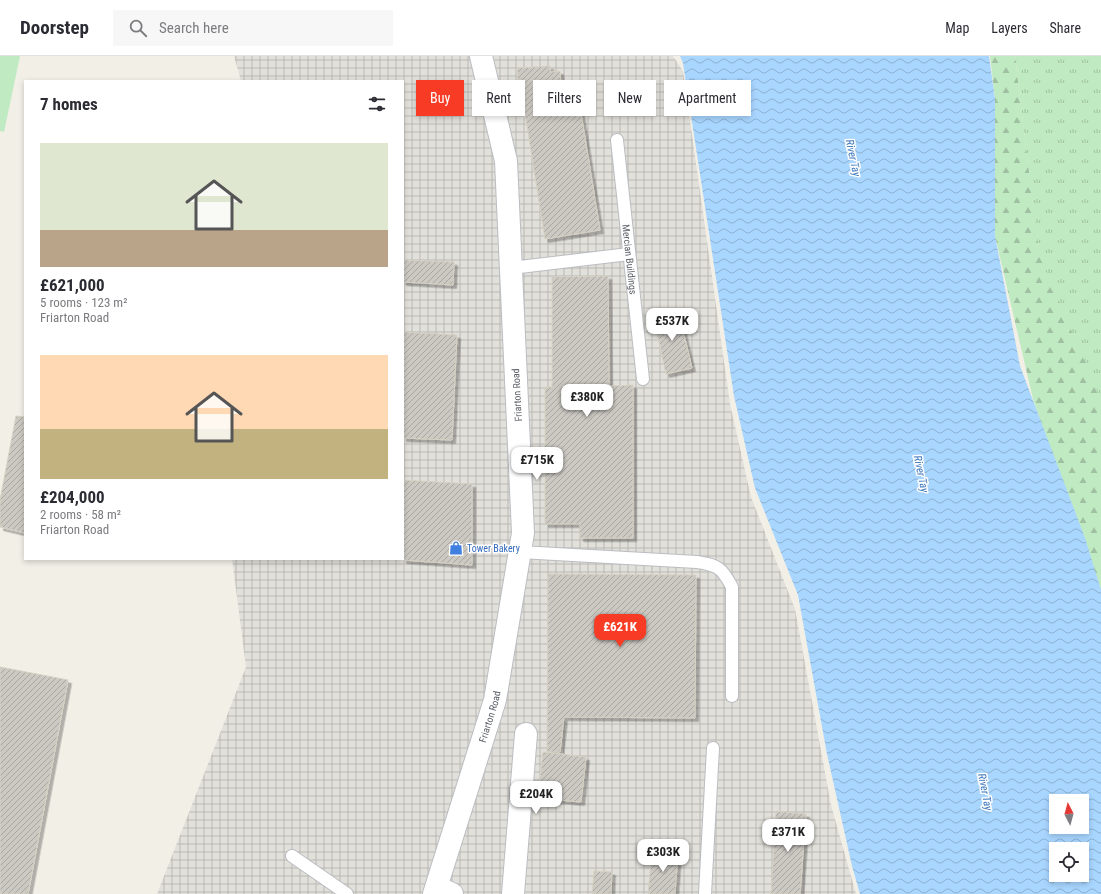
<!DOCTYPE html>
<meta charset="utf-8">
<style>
:root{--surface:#fff;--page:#f7f7f7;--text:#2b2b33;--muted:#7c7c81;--line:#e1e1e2;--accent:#f83b24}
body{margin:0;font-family:"Roboto Condensed",sans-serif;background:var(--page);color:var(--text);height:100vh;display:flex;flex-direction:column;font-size:15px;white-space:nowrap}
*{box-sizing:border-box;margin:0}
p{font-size:13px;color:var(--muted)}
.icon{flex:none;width:22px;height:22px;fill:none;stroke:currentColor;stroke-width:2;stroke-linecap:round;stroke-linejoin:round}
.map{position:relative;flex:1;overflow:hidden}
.sheet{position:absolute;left:24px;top:24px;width:380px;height:480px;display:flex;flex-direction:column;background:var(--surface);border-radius:0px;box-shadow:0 2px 6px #0003}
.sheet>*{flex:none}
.hud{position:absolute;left:416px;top:24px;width:380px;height:36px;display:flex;gap:8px}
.needle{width:26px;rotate:354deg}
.buttons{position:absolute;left:1049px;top:738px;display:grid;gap:8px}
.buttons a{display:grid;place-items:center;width:40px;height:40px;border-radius:0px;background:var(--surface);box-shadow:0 2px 6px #0003;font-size:20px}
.price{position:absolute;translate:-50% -34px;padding:0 9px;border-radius:8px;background:#fff;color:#222;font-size:13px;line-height:26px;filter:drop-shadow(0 1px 2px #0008)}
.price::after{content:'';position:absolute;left:50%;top:24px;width:12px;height:9px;margin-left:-6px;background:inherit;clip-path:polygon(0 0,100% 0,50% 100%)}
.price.on{background:var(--accent);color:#fff}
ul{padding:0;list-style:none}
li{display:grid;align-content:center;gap:8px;height:212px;padding:0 16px}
li span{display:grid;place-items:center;height:124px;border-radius:0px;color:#555}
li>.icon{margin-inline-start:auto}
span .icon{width:72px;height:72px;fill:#fffc;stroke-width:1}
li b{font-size:17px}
h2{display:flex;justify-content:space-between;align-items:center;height:48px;padding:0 16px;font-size:17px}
.tag{padding:0 14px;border-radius:0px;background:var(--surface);box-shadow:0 2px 6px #0003;font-size:14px;line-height:36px}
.tag.on{background:var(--accent);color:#fff}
header{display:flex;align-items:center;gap:24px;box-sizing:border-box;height:56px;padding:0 20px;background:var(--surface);border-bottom:1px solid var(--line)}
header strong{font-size:19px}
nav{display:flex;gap:22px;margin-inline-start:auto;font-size:14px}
.search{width:280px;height:36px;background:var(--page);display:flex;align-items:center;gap:10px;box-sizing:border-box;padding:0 14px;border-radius:0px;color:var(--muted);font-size:15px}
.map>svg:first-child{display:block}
.industrial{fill:url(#industrial-grid)}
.grass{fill:url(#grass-tufts)}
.forest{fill:url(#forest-firs)}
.green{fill:#c0eac2}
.water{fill:url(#water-waves);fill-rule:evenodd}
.building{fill:url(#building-hatch);stroke:#d6d1c3;filter:url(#shadow)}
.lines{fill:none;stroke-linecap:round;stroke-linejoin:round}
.service-casing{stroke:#babdc2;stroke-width:14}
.minor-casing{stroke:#babdc2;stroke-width:24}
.tertiary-casing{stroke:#babdc2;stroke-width:24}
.service{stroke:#fff;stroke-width:12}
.minor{stroke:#fff;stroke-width:22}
.tertiary{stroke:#fff;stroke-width:22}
.labels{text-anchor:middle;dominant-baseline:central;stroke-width:3;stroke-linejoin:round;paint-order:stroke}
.street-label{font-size:10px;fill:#5d6168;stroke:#fff}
.shop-label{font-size:10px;fill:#366cbe;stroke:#fff;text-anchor:start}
.water-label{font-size:11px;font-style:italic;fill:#3a75bb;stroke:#fff}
</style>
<header>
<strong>Doorstep</strong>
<div class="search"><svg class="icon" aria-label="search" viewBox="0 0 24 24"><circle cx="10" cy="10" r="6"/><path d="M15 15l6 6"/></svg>Search here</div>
<nav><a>Map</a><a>Layers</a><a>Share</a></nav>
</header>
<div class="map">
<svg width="1101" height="838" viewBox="0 0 1101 838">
<defs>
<pattern id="industrial-grid" width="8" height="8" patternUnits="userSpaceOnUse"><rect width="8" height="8" fill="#e2e0da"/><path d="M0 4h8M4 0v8" fill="none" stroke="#bab9b5"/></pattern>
<pattern id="grass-tufts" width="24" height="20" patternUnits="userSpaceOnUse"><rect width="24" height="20" fill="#c0eac2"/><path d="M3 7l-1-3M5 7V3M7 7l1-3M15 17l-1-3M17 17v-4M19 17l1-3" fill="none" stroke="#9fc1a1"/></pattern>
<pattern id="forest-firs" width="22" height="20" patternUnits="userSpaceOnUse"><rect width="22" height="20" fill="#c0eac2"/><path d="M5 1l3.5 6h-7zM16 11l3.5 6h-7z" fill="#9fc1a1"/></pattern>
<pattern id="water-waves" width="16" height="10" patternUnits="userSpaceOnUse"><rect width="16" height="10" fill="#a8d6ff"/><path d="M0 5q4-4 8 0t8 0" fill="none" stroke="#8cb1d2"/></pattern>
<pattern id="building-hatch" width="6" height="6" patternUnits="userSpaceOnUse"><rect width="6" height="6" fill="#ccc9c3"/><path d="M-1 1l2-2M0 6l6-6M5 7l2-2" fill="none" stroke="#a9a7a2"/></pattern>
<filter id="shadow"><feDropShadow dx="3.5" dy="3.5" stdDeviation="0" flood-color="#0004"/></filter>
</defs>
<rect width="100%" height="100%" fill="#f1efe6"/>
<!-- industrial -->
<path class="industrial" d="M234,0H673L683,15L730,348L751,441L795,553L831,749L856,838H157L246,611L232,503H403V25H241Z"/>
<!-- grass -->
<path class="grass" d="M1015,0H1101V435L1056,346Z"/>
<!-- forest -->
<path class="forest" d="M990,0H1015L1039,199L1101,344V541L1033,343L995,180V43Z"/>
<!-- green -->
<path class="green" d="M0,0H20L4,76L0,75Z"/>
<!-- water -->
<path class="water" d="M680,0H989L995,43V180L1020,310L1085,482L1101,534V838H860L852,810L827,698L798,539L755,432L734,340L683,7ZM1056,745H1082V771H1056ZM1056,793H1082V819H1056Z"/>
<!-- building -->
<path class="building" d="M550,10V16L560,15L562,48L579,45L600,174L545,183L522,39L519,40L517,12Z
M403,204L454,206L453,229L403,226Z
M608,220L609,330L633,329V482H580V468H545V331H552V221Z
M678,254L692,312L666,318L653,260Z
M403,276L457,279L452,384L403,382Z
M16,360L25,361V477L0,471V444Z
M403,424L472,428V509L403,504Z
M548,518L696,519L695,662L564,661L560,696H547Z
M0,611L68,624L28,838H0Z
M543,696L586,701L581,746L538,742Z
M776,755L806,758L800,838H771Z
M652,794L678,796L675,838H648Z
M594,815L612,816L611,838H592Z"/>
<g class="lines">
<!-- service casing -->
<g class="service-casing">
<g id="service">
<path id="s1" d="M617,84L643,323"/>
<path d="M511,212L629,198"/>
<path d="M520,496L697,506C718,509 722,512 732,531V640"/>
<path d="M292,800L347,838"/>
<path d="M705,838L713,692"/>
</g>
</g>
<!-- minor casing -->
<g class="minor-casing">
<path id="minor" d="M437,831L452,838
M513,838L526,678"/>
</g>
<!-- tertiary casing -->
<g class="tertiary-casing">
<g id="tertiary">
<path id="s2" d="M434,838L495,644L523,477L506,105L481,0"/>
</g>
</g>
<!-- service -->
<use href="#service" class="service"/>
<!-- minor -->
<use href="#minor" class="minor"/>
<!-- tertiary -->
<use href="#tertiary" class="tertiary"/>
</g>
<!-- icons -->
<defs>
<g id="shop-bare" transform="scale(1.08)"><path d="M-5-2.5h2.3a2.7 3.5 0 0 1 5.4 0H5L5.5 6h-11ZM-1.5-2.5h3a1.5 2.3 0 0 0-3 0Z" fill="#3f7fe0" stroke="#fff" stroke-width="2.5" paint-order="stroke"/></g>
</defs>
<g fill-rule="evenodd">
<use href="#shop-bare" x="456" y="492"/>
</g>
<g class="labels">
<!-- street labels -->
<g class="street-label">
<text stroke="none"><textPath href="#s1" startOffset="120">Mercian Buildings</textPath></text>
<text transform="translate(517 339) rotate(-93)">Friarton Road</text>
<text stroke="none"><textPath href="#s2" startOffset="186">Friarton Road</textPath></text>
</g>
<!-- shop labels -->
<g class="shop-label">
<text x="467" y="492">Tower Bakery</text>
</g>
<!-- water labels -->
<g class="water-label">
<text transform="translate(853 102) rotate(78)">River Tay</text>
<text transform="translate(921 418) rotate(78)">River Tay</text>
<text transform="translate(985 736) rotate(79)">River Tay</text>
</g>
</g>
</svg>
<div class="buttons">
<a><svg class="needle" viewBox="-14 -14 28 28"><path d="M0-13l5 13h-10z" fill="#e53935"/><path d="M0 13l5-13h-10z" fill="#7c7c81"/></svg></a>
<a><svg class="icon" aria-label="locate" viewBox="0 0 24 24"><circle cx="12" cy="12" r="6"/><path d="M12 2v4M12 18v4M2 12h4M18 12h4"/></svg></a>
</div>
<b class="price" style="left:672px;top:286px">£537K</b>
<b class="price" style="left:587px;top:362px">£380K</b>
<b class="price" style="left:537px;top:425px">£715K</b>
<b class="price on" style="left:620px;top:592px">£621K</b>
<b class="price" style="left:536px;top:759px">£204K</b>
<b class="price" style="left:788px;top:797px">£371K</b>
<b class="price" style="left:663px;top:817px">£303K</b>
<div class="hud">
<a class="tag on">Buy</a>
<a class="tag">Rent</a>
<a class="tag">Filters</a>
<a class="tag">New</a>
<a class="tag">Apartment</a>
</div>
<section class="sheet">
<h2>7 homes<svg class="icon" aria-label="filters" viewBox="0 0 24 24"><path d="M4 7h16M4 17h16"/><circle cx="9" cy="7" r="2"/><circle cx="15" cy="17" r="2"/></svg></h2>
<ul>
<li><span style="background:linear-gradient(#dfe7d0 70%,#b9a48a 0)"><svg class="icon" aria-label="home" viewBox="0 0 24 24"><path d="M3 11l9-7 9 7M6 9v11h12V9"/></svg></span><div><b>£621,000</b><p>5 rooms · 123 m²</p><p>Friarton Road</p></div></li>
<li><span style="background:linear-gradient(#ffd9b3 60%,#c2b280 0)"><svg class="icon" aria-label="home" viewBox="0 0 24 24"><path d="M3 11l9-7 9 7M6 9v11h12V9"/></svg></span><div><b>£204,000</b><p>2 rooms · 58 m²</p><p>Friarton Road</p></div></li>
</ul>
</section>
</div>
